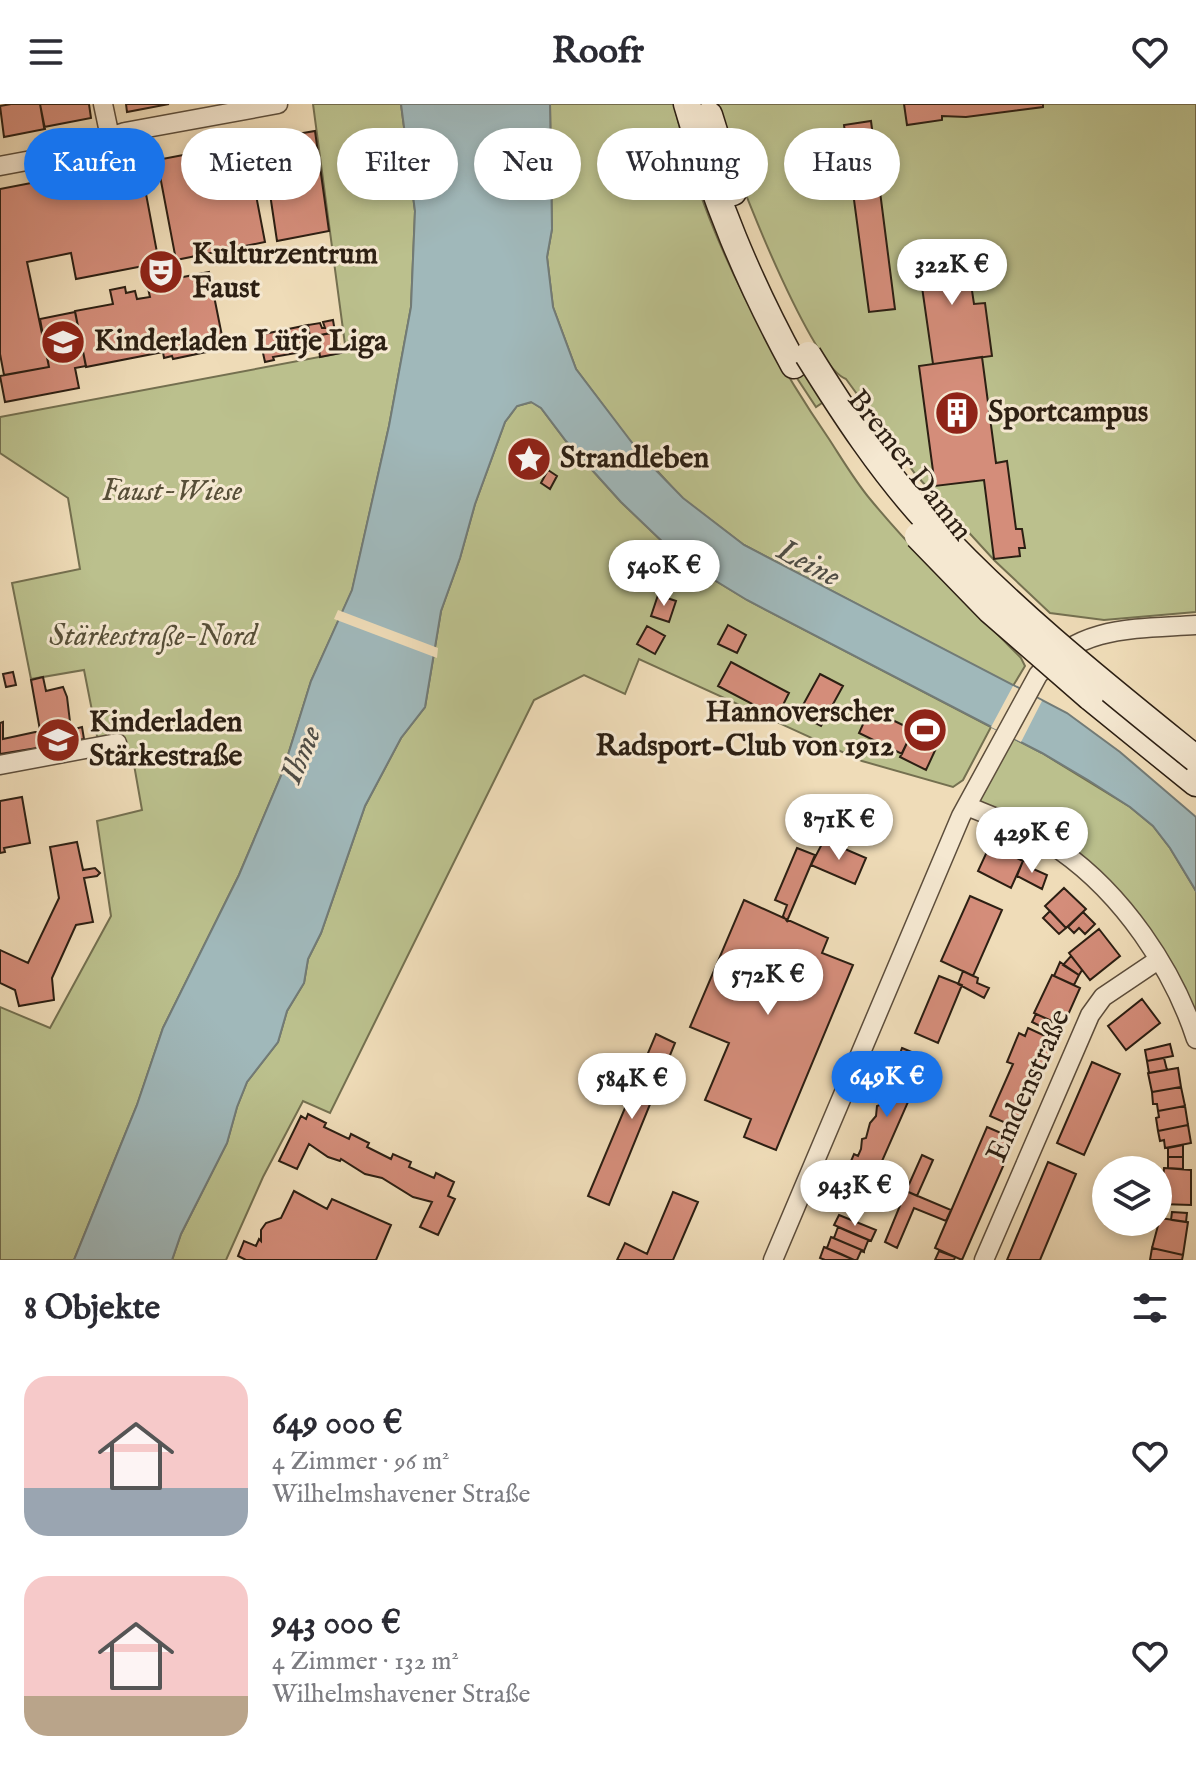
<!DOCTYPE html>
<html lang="de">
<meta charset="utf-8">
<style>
:root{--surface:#fff;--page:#f7f7f7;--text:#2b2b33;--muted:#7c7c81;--accent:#1a73e8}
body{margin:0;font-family:"IM FELL English",serif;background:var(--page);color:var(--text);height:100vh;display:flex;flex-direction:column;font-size:30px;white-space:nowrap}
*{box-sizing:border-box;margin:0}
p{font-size:26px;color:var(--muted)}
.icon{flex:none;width:44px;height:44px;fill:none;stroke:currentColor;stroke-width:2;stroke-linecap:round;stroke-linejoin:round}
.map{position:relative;height:1156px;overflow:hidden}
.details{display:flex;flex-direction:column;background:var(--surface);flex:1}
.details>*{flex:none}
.top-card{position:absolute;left:24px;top:24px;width:1148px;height:72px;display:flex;gap:16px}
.controls{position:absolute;left:1092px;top:1052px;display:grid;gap:16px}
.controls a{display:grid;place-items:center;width:80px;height:80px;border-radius:50%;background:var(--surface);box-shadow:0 4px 12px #0003;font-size:40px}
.price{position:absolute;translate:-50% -68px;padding:0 18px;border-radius:28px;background:#fff;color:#222;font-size:26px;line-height:52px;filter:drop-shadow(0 2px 4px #0008)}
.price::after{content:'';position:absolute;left:50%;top:48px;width:24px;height:18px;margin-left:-12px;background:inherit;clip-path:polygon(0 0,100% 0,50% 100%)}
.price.on{background:var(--accent);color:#fff}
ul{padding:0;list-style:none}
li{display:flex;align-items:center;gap:24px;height:200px;padding:0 24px}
li span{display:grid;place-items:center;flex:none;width:224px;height:160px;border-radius:24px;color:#555}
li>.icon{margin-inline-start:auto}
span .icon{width:96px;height:96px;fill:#fffc;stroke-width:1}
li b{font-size:34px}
h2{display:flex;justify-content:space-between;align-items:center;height:96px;padding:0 24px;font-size:34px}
.pill{padding:0 28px;border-radius:36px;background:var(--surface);box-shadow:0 4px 12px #0003;font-size:28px;line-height:72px}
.pill.on{background:var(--accent);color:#fff}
header{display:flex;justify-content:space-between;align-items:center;height:104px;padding:0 24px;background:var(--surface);font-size:36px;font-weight:800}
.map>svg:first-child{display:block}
.green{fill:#bbc08d;stroke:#747050;stroke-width:2}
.water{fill:#a0b8ba;stroke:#727b77;stroke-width:2}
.pier{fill:#efdcb8}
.building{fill:#d48d7a;stroke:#2c1f13;stroke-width:2}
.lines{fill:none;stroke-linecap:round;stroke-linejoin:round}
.street-casing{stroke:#5d4e3c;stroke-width:21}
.secondary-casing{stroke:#2c1f13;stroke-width:29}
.street{stroke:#f5e8d1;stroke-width:18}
.secondary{stroke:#f5e8d1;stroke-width:26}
.secondary-bridge-casing{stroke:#2c1f13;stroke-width:29;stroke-linecap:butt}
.secondary-bridge{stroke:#f5e8d1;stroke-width:26}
.labels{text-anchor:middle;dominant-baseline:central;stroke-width:6;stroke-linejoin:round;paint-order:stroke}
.poi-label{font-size:30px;font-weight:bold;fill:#2c1f13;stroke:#f5e8d1;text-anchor:start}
.street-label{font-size:30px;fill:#2c1f13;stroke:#f5e8d1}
.park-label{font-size:30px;font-style:italic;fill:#574f38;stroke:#f5e8d1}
.water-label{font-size:32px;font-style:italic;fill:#4f4d45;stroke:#f5e8d1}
</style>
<header><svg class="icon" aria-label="menu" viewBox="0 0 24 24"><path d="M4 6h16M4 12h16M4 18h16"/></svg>Roofr<svg class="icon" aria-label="heart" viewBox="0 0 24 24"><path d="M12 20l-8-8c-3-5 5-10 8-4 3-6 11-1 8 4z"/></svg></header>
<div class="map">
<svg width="1196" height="1156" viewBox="0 0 1196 1156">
<rect width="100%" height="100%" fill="#efdcb8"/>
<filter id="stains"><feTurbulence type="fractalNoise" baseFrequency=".0025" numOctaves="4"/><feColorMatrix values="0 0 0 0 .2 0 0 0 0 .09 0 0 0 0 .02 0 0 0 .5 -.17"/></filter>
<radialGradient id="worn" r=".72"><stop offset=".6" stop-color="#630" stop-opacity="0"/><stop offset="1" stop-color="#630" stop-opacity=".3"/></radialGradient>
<!-- green -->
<path class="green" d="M313,0H401L415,107L411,203L389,322L352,487L311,577L283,667L239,771L163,924L137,1001L74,1156H0V903L50,924L111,812L97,717L142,706L133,655L97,632L84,566L31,575L12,479L80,465L68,394L0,349V313L346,248Z
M550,0H674C701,120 760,234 829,335C842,355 855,377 870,395C917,452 970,502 1021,554L1025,562L1013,582L744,441L682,394L630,337L576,265L553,203L547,153L552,125Z
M718,0H1196V508L1104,516L1050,509L995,457L916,371L846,275C813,263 745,92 732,53C727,36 723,18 718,0Z
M813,250L838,288L816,303L791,265Z
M532,298L541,304L566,337L621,398L668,443L693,463L747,496L991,623L963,676L953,683L862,657L639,555L625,590L584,571L534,596L330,1009L303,997L263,1073L226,1156H172L181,1130L227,1039L237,1003L247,978L278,938L287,907L304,879L308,855L321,829L365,702L401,634L425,603L441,507L460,454L475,400L505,318L517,302Z
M1007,631L1042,649L1130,703L1153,722L1170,744L1196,787V935L1174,885L1091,772L967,702Z"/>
<!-- water -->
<path class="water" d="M401,0H550L552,125L547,153L553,203L576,265L643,353L683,394L744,441L1067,609L1120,648L1196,713V787L1170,744L1153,722L1130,703L1088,676L1042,649L747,496L693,463L668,443L621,398L566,337L541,304L531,298L517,302L505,318L475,400L460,454L441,507L425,603L401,634L365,702L321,829L308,855L304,879L287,907L278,938L247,978L237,1003L227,1039L181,1130L172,1156H74L137,1001L163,924L239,771L283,667L311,577L352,486L389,322L411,203L415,107Z"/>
<!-- pier -->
<path class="pier" d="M338,506L438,544L437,554L334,515Z
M1013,582L1042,597L1021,638L991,623Z"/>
<!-- building -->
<path class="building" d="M11,0H40L45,25L4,33L0,2Z
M40,0H89L91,14L44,23Z
M126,0H169L127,8Z
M904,0H1043V3L966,13L942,12V16L907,21Z
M871,17L895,205L869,208L844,21Z
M315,27L329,127L277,137L262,36Z
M246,39L265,138L176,156L157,56Z
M140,58L159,159L76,175L71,149L27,158L49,263L4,271L0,250V85Z
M965,140L974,200L985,199L992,252L933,260L917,148Z
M209,168L213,185L220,184L221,191L214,192L222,232H231L225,244L173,255L172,252L164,254L163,248L86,263L75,207L113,200L110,186L125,183L126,189L135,187L137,195L150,193L147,180Z
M75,208L86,262L75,264L79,284L5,298L0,272L49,263L40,215Z
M333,216L335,228L310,233L308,221L320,219L322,224H325L323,218Z
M308,221L310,233L337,228L341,249L320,253L319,245L273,253L274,256L265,258L259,231Z
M982,253L996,359L1007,357L1016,425H1022L1025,444H1019L1020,452L994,455L984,376L935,382L919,262Z
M548,366L557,372L550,385L541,379Z
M658,491L676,497L669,518L651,512Z
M728,521L746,531L737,549L718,540Z
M647,522L665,532L655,550L637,540Z
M731,558L789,589L777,613L718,582Z
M13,568L16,581L6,583L3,570Z
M820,570L843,582L821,622L798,610Z
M43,573L46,587L63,583L67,593L71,626L82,623L84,635L43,643L31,576Z
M870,605L913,626L902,650L859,629Z
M3,618V635L40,627L43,643L0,650V619Z
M913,626L939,638L926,666L900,653Z
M22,693L30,739L4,744L5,748L0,749V697Z
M824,736L866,754L855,780L811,761Z
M77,738L83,766L95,764L100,769L97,772L84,774L93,818L76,821L52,874L54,896L19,902L15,886L0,879V846L28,859L59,794L50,743Z
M990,741L1023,757L1011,784L978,767Z
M797,744L815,751L787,817L783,812L787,801L775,796Z
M1023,757H1034L1031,764L1047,771L1042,785L1017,772Z
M1064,784L1086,805L1066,824L1045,802Z
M970,792L1002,806L973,872L941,857Z
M744,796L828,834L822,849L853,861L776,1046L744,1033L751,1015L705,996L729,939L690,923Z
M1050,807L1066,824L1059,830L1043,814Z
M1083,808L1095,820L1085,830L1079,824L1074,829L1068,823Z
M1099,825L1120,852L1090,876L1069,849Z
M1071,852L1082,866L1079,871L1063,861Z
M1060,858L1079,871L1074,881L1054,872Z
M963,867L978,874L977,879L989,884L984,894L958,880Z
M1052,871L1080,884L1063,922L1034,909Z
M939,872L962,881L938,939L915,929Z
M1142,895L1160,919L1126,946L1108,922Z
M1036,910L1052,917L1048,926L1032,918Z
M1028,924L1056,937L1017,1024L990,1012L1013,960L1007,958L1019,929L1025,932Z
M656,930L675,939L609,1101L588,1092Z
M1170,940L1173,952L1147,957L1145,946Z
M902,944L931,956L922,977L918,975L882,1057L887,1060L878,1080L862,1074L859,1080L856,1081L843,1076L854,1050L858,1052L861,1045L862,1035L866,1034L870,1019L876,1012L877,1002L880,1001L883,996L884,986L887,985Z
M1164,954L1167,966L1149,969L1147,957Z
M1092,958L1120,970L1084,1051L1057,1039Z
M1178,964L1181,983L1152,988L1148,969Z
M1181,983L1185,1002L1158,1007L1157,1000H1153L1152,988Z
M1185,1002L1188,1021L1158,1027L1156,1014L1159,1013L1158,1007Z
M308,1010L326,1019L324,1023L349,1035L351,1030L369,1039L367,1043L391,1055L393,1050L411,1058L409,1063L434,1074L436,1069L454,1078L448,1092L455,1095L438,1131L420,1123L432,1098L413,1093L382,1074L365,1070L341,1055L340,1057L328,1053L309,1040L297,1065L279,1057L301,1012L306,1015Z
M1188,1021L1191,1039L1165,1044L1164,1036L1160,1037L1158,1027Z
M987,1023L1015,1035L962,1156L935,1144Z
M1183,1041V1053H1168V1044Z
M922,1051L933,1056L917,1092L906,1087Z
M1168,1053H1183V1065L1168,1064Z
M1048,1058L1076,1070L1040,1156H1007Z
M1164,1064L1191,1066V1101L1161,1100Z
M836,1080L855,1087L851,1096L833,1089Z
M294,1087L327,1105L332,1095L391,1121L376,1156H246L238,1152L244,1137L256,1142L259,1135L261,1137V1126L266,1119L281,1114Z
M906,1087L951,1106L946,1117L914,1104L897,1144L885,1138Z
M673,1088L698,1098L673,1156H617L625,1139L647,1150Z
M1172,1108L1187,1109L1186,1118L1171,1116Z
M839,1111L876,1126L871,1137L834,1121Z
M1160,1114L1188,1118L1183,1151L1152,1144Z
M838,1123L854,1130L871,1137H868L864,1147L831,1133L834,1134Z
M831,1133L864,1147V1148L861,1147L857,1156H854L824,1143L827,1144Z
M824,1143L841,1150L854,1156H825L820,1154Z
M1152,1144L1183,1151L1182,1156H1150Z
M939,1147L955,1153L954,1156H935Z"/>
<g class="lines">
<!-- street casing -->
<g class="street-casing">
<path id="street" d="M103,0L110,33
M0,62L91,45L110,33L125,28L278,0
M0,661L117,639
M967,702C998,715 1033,727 1061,747C1122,790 1173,864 1196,935
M773,1156L961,712L1038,571C1079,521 1136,525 1196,521
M984,1156L1090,911L1103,893L1158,856"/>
</g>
<!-- secondary casing -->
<g class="secondary-casing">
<path id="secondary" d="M687,0C714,94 747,175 794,261
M709,11L733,88
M1090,593L1196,679"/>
</g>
<!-- street -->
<use href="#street" class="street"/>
<!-- secondary -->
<use href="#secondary" class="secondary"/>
<!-- secondary-bridge casing -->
<g class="secondary-bridge-casing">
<path id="secondary-bridge" d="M808,251C844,309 882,367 928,417C1010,506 1103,580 1196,655
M918,432L990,506L1090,593"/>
</g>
<!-- secondary-bridge -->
<use href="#secondary-bridge" class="secondary-bridge"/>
</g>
<!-- icons -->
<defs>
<g id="theatre-disc" transform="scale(2.3)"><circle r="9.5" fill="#8f2418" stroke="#f5e8d1"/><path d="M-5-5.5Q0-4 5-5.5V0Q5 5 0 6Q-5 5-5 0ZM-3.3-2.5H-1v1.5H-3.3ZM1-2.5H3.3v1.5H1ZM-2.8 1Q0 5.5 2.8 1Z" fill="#fff"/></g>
<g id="school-disc" transform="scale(2.3)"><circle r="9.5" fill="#8f2418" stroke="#f5e8d1"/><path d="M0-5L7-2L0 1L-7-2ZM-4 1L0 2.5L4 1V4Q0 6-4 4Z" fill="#fff"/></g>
<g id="building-disc" transform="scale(2.3)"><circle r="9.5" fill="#8f2418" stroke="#f5e8d1"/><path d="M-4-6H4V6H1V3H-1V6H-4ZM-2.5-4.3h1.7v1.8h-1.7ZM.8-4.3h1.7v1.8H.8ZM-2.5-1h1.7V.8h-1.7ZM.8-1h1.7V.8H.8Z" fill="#fff"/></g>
<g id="sight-disc" transform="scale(2.3)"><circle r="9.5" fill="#8f2418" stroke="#f5e8d1"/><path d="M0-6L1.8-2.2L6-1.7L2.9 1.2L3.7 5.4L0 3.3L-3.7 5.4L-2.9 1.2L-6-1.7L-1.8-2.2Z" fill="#fff"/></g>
<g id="stadium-disc" transform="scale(2.3)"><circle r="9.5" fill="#8f2418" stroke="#f5e8d1"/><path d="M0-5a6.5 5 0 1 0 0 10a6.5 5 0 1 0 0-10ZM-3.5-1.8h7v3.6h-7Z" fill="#fff"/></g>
</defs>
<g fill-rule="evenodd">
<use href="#theatre-disc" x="161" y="168"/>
<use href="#school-disc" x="63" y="238"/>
<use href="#building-disc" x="957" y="309"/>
<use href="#sight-disc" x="529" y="355"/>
<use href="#stadium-disc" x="925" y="626"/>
<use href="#school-disc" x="58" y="636"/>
</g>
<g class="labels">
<!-- poi labels -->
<g class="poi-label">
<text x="192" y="151">Kulturzentrum<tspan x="192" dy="34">Faust</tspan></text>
<text x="94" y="238">Kinderladen Lütje Liga</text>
<text x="988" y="309">Sportcampus</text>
<text x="560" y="355">Strandleben</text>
<text x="894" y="609" text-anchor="end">Hannoverscher<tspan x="894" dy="34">Radsport-Club von 1912</tspan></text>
<text x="89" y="619">Kinderladen<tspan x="89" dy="34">Stärkestraße</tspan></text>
</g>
<!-- street labels -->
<g class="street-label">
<text transform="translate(909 362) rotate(52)">Bremer Damm</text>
<text transform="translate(1029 982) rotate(-66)">Emdenstraße</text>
</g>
<!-- park labels -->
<g class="park-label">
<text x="172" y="388">Faust-Wiese</text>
<text x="153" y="533">Stärkestraße-Nord</text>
</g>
<!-- water labels -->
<g class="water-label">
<text transform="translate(808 460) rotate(28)">Leine</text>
<text transform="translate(302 651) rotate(-67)">Ihme</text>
</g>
</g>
<rect width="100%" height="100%" filter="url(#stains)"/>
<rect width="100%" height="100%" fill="url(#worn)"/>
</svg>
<div class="controls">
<a><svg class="icon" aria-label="layers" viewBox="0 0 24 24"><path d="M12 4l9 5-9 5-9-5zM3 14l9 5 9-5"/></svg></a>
</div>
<b class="price" style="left:952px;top:203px">322K €</b>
<b class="price" style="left:664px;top:504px">540K €</b>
<b class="price" style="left:839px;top:758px">871K €</b>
<b class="price" style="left:1032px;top:771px">429K €</b>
<b class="price" style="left:768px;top:913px">572K €</b>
<b class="price on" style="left:887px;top:1015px">649K €</b>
<b class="price" style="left:632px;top:1017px">584K €</b>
<b class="price" style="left:855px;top:1124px">943K €</b>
<div class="top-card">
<a class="pill on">Kaufen</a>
<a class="pill">Mieten</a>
<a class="pill">Filter</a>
<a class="pill">Neu</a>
<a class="pill">Wohnung</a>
<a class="pill">Haus</a>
</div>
</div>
<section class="details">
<h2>8 Objekte<svg class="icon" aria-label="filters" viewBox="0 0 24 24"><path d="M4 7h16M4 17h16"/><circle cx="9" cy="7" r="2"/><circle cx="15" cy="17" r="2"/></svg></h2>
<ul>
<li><span style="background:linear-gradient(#f6c9c9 70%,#9aa5b1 0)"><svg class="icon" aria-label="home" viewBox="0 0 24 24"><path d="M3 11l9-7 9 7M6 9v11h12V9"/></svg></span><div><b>649 000 €</b><p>4 Zimmer · 96 m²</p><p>Wilhelmshavener Straße</p></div><svg class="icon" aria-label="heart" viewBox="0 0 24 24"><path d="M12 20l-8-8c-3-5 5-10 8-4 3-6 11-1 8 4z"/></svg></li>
<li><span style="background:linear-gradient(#f6c9c9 75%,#b9a48a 0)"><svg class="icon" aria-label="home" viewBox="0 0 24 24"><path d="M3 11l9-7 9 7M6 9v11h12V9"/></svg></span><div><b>943 000 €</b><p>4 Zimmer · 132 m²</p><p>Wilhelmshavener Straße</p></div><svg class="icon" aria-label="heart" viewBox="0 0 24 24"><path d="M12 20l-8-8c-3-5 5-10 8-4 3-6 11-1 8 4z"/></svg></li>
</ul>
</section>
